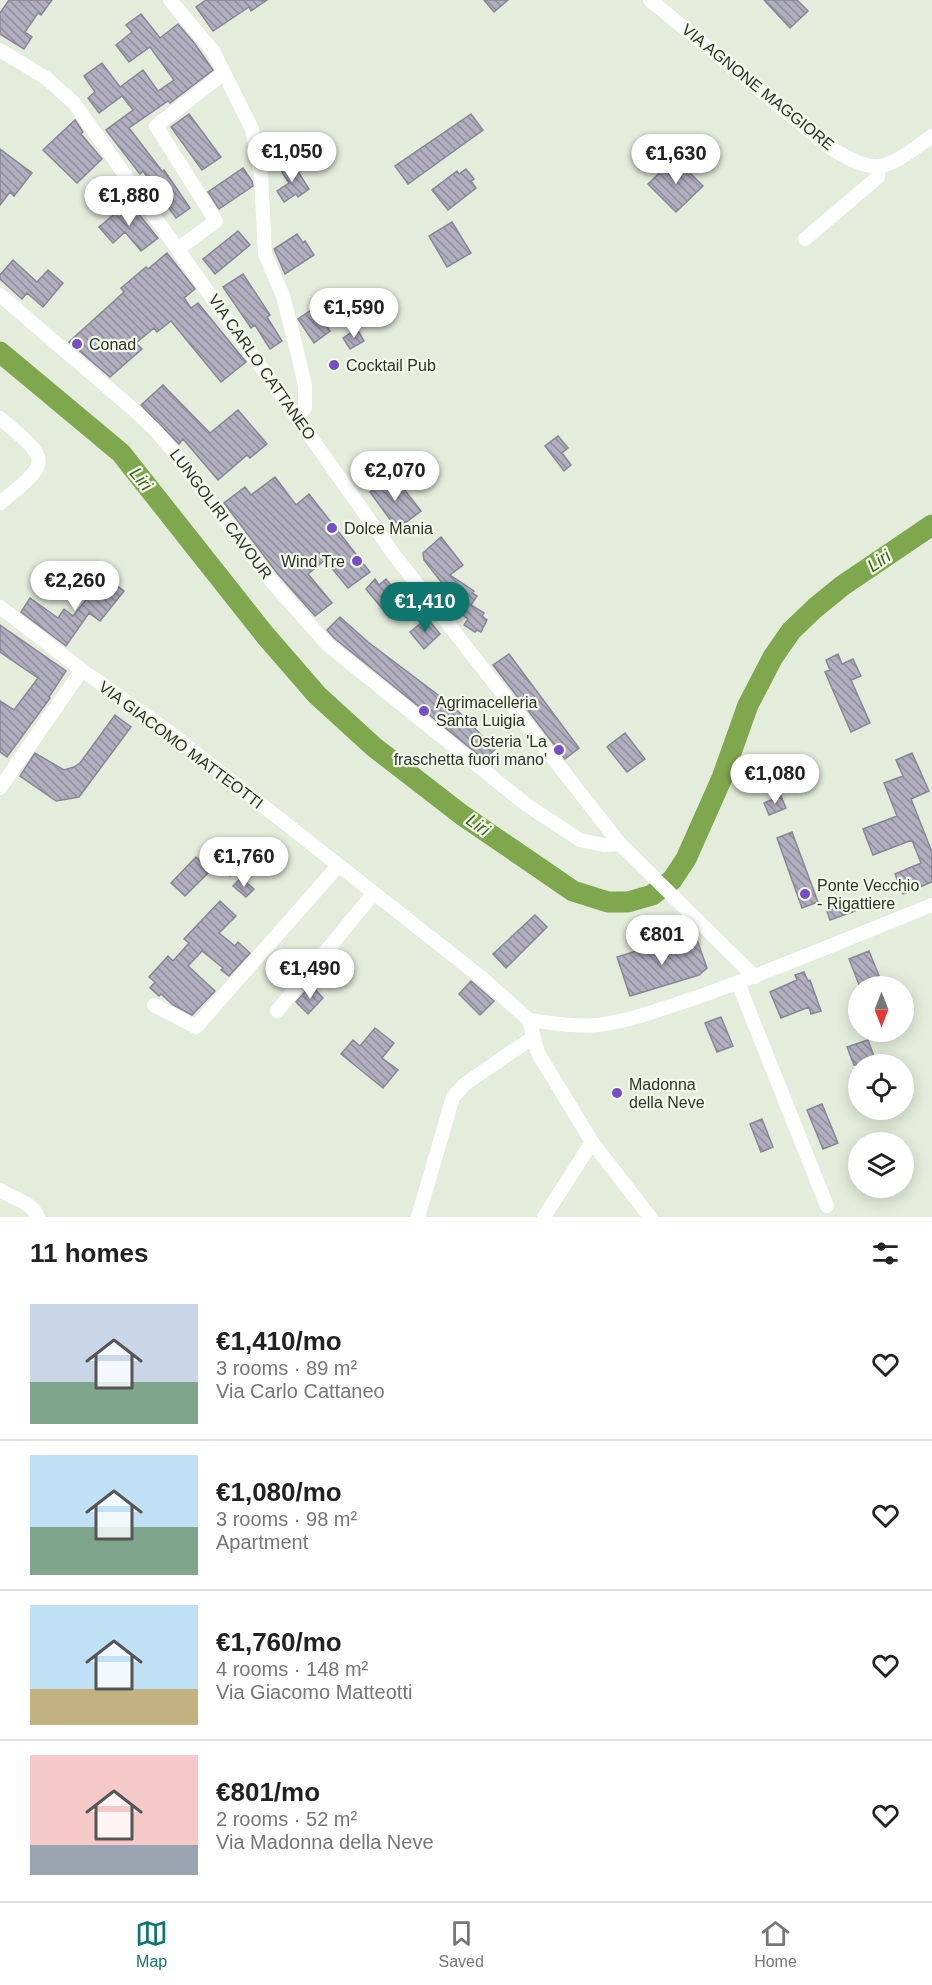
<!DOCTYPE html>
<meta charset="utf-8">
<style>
:root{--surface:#fff;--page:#f2f2f2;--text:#222;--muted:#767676;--line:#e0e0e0;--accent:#0f766e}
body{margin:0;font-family:Helvetica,sans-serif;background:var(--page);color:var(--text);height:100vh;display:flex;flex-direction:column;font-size:22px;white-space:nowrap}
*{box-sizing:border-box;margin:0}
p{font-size:20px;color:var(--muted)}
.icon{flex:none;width:33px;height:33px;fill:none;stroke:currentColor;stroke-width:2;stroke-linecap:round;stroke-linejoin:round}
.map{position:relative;height:1217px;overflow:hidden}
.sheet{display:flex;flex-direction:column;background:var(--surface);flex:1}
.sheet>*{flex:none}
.needle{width:39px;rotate:180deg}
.tools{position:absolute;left:848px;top:976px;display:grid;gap:12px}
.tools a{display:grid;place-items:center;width:66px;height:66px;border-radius:50%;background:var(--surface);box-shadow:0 3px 15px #0003;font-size:30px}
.price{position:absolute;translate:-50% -51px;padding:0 14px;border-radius:21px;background:#fff;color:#222;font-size:20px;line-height:39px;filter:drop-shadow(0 2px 3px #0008)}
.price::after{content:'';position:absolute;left:50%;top:36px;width:18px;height:14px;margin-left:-9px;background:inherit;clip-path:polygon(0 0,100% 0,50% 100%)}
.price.on{background:var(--accent);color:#fff}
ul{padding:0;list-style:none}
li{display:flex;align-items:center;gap:18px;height:150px;padding:0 30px}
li+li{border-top:2px solid var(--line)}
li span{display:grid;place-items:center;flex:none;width:168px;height:120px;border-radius:0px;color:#555}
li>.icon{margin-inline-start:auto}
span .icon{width:72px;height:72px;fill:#fffc;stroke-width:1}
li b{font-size:26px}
h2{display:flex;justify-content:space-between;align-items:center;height:72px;padding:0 30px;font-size:26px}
.dock{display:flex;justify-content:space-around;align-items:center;height:84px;border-top:2px solid var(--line);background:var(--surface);font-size:16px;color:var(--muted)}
.dock a{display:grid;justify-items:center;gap:3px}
.dock .on{color:var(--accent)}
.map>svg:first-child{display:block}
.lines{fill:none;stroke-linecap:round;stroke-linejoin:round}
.river{stroke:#7fa74e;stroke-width:21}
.building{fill:url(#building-back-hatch);stroke:#898696;stroke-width:1.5}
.minor{stroke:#fff;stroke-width:14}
.poi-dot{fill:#774ec6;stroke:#f2fae9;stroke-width:2}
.labels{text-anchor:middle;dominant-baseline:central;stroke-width:4.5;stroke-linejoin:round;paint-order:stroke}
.street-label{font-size:16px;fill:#2f322c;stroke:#f2fae9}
.poi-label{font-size:16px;fill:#2f322c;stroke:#f2fae9;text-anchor:start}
.water-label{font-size:18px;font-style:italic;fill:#435e20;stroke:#f2fae9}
</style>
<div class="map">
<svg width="932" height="1217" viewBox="0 0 932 1217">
<defs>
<pattern id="building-back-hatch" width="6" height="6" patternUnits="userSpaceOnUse" patternTransform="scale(1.5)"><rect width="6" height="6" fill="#b1aebf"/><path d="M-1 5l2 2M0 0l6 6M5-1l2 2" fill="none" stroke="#908e9b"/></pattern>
</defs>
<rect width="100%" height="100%" fill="#e4eddc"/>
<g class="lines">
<!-- river -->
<path class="river" d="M0,352L121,453L265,635L317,695L374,747L462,815L573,891L608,902H628L652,895L672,880L686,859L722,778L748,705L773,657L791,631L815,608L842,586L932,525"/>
</g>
<!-- building -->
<path class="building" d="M9,0H52L41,15L38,13L25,32L32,37L24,49L0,34V13Z
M206,0H267L251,11L249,7L213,31L196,7Z
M484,0H508L494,12Z
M764,0H797L808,11L790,28Z
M141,14L160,38L178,24L195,44L213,70L170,103L168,101L129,128L162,171L164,170L190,208L176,218L143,171L140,174L106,130L133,110L122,96L99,113L88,98L95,92L84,76L102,63L120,87L143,70L158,91L174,80L150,47L129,62L116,45L132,32L126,25Z
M189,114L221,157L202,170L171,127Z
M471,114L483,130L408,184L395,166Z
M75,120L83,132L81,134L102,159L77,183L43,150Z
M0,149L32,173L14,196L10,192L0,205Z
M675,158L703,186L676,212L648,184Z
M292,162L309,189L298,197L296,194L284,202L277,191L289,183L280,169Z
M243,168L252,181L253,186L219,209L208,192Z
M466,169L474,179L471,181L476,188L448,210L432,190L457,171L459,174Z
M129,202L158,238L141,251L125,232L113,243L99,227Z
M452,222L471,253L447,267L429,236Z
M238,231L250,245L215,274L203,259Z
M297,234L303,243L305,241L314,255L285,274L274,249Z
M167,253L195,289L184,298L191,308L198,303L246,362L221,382L171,321L157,332L154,328L136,343L142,349L110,377L69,342L124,292L121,288L146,267L148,269Z
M13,260L37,282L48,270L63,283L43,307L27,293L22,299L0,279V275Z
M243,274L270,315L267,317L282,341L270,349L255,325L251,328L223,287Z
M320,304L327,315L321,318L330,331L314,343L298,319Z
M357,329L364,341L350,349L343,338Z
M163,385L210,433L238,410L267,444L250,458L247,455L218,480L183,439L179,444L141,405Z
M558,436L568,448L562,453L571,465L564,471L545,446Z
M393,475L421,511L397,529L370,492Z
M275,477L296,505L309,494L370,572L348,588L325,560L308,574L332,603L315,616L277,573L224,503L245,487L251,495Z
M441,537L463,565L450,575L474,591L472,593L477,596L471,605L484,613L482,616L487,620L481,632L477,630L475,632L464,625L468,619L454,609L456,607L450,603L452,600L446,596L449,592L424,560L423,553Z
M105,576L124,591L100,621L89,613L66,646L21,612L30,598L58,618L64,609L73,616Z
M375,579L379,585L386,579L406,603L389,617L366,589Z
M340,617L368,642L454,707L495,749L485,760L334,638L327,630Z
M427,618L440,634L424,649L410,632Z
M0,625L66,671L49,697L50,698L7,757L0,752V701L14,710L38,678L0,652Z
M509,654L579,748L565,759L493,665Z
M838,654L842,664L853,659L861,676L851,680L870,723L851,732L825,672L830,670L826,660Z
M115,715L131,727L79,797L56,801L20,776L35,753L64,770L74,767L80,763Z
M625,733L645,759L627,772L607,747Z
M912,753L929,791L911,799L932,852V882L903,894L895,874L921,863L912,840L873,855L863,829L897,816L884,783L903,776L896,760Z
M781,796L786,808L769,815L764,803Z
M792,832L818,902L802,908L777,838Z
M236,843L249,855L230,876L216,863Z
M196,857L210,871L185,896L171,883Z
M241,878L254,889L246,897L233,886Z
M220,901L236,916L219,933L235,946L238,942L250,953L229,976L221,970L223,968L202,951L188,966L215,991L192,1015L173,1005L161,994L159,996L150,988L155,982L149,977L168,956L173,961L189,943L184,939Z
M852,902L855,911L830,920L827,911Z
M535,915L547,927L506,968L493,954Z
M695,934L707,968L699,975L630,996L617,957L646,948L648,953Z
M869,951L882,983L873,987H860L849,959Z
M804,972L808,981L810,980L821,1011L811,1014L809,1007L781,1018L770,992L797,980L795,975Z
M471,981L494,1001L480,1015L459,994Z
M311,985L323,998L308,1014L296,1002Z
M721,1017L733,1046L717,1052L705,1023Z
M375,1028L394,1043L382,1058L398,1070L383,1088L341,1054L353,1040L360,1046Z
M868,1040L877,1065H854L847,1047Z
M822,1104L838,1143L823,1149L807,1110Z
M762,1119L773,1147L761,1152L750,1124Z"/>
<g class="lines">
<!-- minor -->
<path class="minor" d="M170,0L213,51L252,129L261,175L265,254L283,296L298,355L305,386V408L297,415
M650,0L828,146C879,179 886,169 932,136
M0,50L46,78L74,103L395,556L620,844L755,977
M805,239L878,177L879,167
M178,249L216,221L156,126L224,73
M0,295L134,410L156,431L174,452L273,583L328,645L528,806L580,840L604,845L620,844
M0,418C51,461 52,461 0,503
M0,607L82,670L168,731L482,978L529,1020
M0,788L82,670
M738,983L827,1206
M154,1005L196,1027L338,866
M277,1011L373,894
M529,1020C551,1023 574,1027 597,1025C629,1022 667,1007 698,997C777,969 854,936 932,905
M529,1020L538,1053L592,1142L650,1217
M0,1190C13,1199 31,1201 38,1217
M418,1217L453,1097L465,1084L532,1038
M544,1217L592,1142"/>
</g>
<!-- markers -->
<g class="poi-dot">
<circle cx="77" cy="344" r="6"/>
<circle cx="334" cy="365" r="6"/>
<circle cx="332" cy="528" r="6"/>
<circle cx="357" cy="561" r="6"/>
<circle cx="424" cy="711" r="6"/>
<circle cx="559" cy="750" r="6"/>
<circle cx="805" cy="894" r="6"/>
<circle cx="617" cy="1093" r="6"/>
</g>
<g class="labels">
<!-- street labels -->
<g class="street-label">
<text transform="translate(758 87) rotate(39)">VIA AGNONE MAGGIORE</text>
<text transform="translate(262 367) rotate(55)">VIA CARLO CATTANEO</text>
<text transform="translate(221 514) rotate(53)">LUNGOLIRI CAVOUR</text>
<text transform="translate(181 745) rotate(37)">VIA GIACOMO MATTEOTTI</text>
</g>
<!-- poi labels -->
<g class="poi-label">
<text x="89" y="344">Conad</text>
<text x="346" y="365">Cocktail Pub</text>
<text x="344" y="528">Dolce Mania</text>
<text x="345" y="561" text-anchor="end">Wind Tre</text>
<text x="436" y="702">Agrimacelleria<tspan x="436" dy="18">Santa Luigia</tspan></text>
<text x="547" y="741" text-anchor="end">Osteria 'La<tspan x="547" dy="18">fraschetta fuori mano'</tspan></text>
<text x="817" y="885">Ponte Vecchio<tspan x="817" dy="18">- Rigattiere</tspan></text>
<text x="629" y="1084">Madonna<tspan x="629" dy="18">della Neve</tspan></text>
</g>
<!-- water labels -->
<g class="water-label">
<text transform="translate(141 479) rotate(51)">Liri</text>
<text transform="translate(879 561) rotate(-34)">Liri</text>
<text transform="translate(478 825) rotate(35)">Liri</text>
</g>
</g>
</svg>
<div class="tools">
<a><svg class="needle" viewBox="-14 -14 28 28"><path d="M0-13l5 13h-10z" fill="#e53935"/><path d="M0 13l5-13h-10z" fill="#767676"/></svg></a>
<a><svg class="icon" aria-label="locate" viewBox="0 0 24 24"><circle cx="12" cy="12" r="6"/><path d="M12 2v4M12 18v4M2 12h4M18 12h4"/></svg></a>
<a><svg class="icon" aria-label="layers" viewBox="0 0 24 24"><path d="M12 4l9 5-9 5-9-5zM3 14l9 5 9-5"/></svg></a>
</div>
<b class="price" style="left:292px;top:183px">€1,050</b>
<b class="price" style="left:676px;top:185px">€1,630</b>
<b class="price" style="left:129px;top:227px">€1,880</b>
<b class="price" style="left:354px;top:339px">€1,590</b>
<b class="price" style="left:395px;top:502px">€2,070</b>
<b class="price" style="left:75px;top:612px">€2,260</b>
<b class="price on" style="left:425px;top:633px">€1,410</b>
<b class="price" style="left:775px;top:805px">€1,080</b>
<b class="price" style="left:244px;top:888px">€1,760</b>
<b class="price" style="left:662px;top:966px">€801</b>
<b class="price" style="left:310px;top:1000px">€1,490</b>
</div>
<section class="sheet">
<h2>11 homes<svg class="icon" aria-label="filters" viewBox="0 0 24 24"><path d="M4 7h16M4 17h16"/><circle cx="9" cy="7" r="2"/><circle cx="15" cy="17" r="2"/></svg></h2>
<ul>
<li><span style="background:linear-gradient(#c9d6e8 65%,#7fa58c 0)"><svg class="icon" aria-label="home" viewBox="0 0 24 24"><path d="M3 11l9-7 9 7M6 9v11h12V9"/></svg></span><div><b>€1,410/mo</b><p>3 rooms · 89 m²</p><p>Via Carlo Cattaneo</p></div><svg class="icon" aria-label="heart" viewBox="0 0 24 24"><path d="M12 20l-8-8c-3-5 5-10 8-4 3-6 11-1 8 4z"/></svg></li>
<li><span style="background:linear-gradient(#bfe0f5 60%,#7fa58c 0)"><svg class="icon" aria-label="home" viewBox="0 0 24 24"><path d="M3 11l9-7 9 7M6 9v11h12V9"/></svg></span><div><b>€1,080/mo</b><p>3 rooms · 98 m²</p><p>Apartment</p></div><svg class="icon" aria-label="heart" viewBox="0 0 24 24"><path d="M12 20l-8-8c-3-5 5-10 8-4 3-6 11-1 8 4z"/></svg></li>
<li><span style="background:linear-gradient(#bfe0f5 70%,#c2b280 0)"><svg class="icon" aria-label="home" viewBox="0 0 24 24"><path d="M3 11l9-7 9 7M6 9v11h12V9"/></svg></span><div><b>€1,760/mo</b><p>4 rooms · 148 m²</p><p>Via Giacomo Matteotti</p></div><svg class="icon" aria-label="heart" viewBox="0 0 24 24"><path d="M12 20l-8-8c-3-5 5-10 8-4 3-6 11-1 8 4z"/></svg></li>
<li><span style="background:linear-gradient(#f6c9c9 75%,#9aa5b1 0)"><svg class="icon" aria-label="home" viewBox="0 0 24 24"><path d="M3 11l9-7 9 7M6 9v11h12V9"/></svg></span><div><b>€801/mo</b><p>2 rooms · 52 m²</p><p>Via Madonna della Neve</p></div><svg class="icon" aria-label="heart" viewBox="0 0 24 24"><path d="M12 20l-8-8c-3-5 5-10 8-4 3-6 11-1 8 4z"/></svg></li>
</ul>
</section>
<nav class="dock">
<a class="on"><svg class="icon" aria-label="map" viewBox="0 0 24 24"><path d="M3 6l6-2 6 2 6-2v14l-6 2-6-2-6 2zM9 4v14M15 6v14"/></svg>Map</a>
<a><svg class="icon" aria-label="saved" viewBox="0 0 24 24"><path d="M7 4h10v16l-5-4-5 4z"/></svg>Saved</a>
<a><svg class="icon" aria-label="home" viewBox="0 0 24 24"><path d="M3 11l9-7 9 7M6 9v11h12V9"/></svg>Home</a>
</nav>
